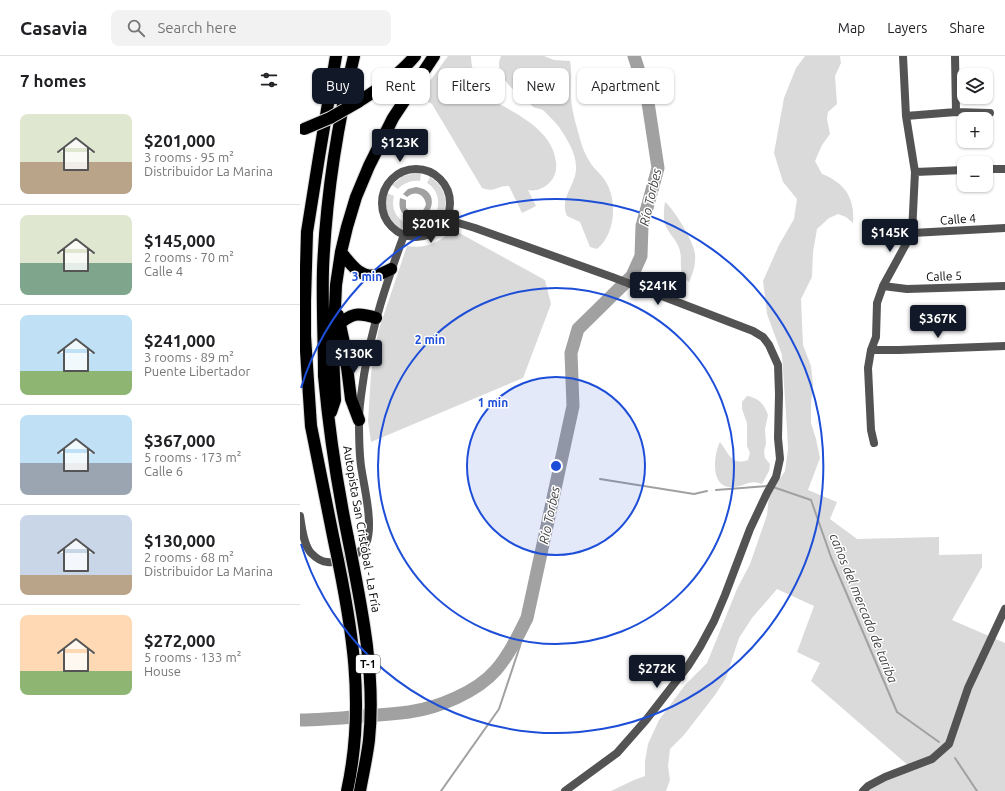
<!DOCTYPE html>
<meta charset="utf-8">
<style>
:root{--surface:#fff;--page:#f2f2f2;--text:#202124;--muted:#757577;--line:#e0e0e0;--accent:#111827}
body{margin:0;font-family:Ubuntu,sans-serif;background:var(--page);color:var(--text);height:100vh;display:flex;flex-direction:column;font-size:15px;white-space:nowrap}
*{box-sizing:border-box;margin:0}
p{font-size:13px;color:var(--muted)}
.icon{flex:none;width:22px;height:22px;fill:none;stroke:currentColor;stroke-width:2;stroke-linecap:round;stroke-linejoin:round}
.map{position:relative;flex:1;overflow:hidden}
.details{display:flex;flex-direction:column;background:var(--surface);width:300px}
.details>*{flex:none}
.banner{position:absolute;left:12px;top:12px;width:380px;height:36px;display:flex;gap:8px}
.fabs{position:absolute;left:657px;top:12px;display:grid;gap:8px}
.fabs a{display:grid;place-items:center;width:36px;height:36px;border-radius:8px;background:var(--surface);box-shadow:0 1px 3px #0004;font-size:20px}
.price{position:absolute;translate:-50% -34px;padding:0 9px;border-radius:4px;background:var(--accent);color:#fff;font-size:13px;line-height:26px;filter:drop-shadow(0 1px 2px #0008)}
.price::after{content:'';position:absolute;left:50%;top:24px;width:12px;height:9px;margin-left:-6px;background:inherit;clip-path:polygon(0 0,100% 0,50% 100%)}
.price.current{background:#222;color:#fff}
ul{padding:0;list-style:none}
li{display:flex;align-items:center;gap:12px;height:100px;padding:0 20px}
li+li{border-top:1px solid var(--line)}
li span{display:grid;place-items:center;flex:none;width:112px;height:80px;border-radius:8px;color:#555}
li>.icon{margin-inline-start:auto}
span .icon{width:48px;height:48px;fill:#fffc;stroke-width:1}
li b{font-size:17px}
h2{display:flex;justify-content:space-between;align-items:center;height:48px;padding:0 20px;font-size:17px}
.pill{padding:0 14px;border-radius:8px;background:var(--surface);box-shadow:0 1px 3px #0004;font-size:14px;line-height:36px}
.pill.current{background:var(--accent);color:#fff}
header{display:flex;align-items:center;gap:24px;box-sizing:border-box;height:56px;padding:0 20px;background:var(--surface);border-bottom:1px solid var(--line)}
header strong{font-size:19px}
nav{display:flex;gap:22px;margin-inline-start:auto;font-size:14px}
.search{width:280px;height:36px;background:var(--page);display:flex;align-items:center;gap:10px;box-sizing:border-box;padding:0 14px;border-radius:8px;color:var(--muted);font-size:15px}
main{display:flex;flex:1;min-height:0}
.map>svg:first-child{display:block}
.green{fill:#dadada}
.water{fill:#a1a1a1}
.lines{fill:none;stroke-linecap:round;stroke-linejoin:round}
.stream{stroke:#a1a1a1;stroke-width:2}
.river{stroke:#a1a1a1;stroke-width:13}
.motorway-casing{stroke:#dbdbdb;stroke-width:14}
.minor{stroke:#535353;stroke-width:8}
.tertiary{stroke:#535353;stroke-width:8}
.motorway{stroke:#000;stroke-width:12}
.motorway-bridge-casing{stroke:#dbdbdb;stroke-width:14;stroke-linecap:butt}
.motorway-bridge{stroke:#000;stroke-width:12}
.ring{fill:none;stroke:#1d4ed8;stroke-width:2}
.labels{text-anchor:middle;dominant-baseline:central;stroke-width:3;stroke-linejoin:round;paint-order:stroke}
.shield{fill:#fff;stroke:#4c4c4c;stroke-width:1}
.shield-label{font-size:11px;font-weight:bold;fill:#000}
.street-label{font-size:12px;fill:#000;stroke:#fff}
.water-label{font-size:13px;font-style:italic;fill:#424242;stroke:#fff}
.centre{fill:#1d4ed8;stroke:#fff;stroke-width:2}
.ring-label{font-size:12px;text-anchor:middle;font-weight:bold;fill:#1d4ed8;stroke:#fff;stroke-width:3;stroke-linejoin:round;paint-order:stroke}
</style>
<header>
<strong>Casavia</strong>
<div class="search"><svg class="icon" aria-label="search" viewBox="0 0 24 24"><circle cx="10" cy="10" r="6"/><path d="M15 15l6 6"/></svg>Search here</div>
<nav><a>Map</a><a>Layers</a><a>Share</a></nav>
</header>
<main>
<section class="details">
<h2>7 homes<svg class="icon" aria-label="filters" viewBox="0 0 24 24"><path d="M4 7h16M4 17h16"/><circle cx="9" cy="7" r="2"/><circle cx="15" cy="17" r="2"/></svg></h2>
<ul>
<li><span style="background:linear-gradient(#dfe7d0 60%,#b9a48a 0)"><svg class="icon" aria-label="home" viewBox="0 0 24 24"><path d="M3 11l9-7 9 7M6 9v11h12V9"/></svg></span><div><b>$201,000</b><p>3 rooms · 95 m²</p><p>Distribuidor La Marina</p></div></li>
<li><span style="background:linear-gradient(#dfe7d0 60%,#7fa58c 0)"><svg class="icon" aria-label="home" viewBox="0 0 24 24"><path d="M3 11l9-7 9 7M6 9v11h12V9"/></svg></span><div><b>$145,000</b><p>2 rooms · 70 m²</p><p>Calle 4</p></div></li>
<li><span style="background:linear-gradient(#bfe0f5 70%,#8fb573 0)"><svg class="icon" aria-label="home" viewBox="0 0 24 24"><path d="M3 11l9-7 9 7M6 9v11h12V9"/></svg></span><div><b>$241,000</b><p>3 rooms · 89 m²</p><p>Puente Libertador</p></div></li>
<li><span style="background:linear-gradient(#bfe0f5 60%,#9aa5b1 0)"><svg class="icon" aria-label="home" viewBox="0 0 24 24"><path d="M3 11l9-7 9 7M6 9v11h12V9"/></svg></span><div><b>$367,000</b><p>5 rooms · 173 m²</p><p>Calle 6</p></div></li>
<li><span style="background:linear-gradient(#c9d6e8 75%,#b9a48a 0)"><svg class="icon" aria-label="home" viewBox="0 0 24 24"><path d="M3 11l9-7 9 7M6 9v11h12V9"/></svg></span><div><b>$130,000</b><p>2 rooms · 68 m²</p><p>Distribuidor La Marina</p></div></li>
<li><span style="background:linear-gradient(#ffd9b3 70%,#8fb573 0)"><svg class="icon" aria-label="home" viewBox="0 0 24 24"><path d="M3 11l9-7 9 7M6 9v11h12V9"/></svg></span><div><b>$272,000</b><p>5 rooms · 133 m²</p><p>House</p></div></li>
</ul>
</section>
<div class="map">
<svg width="705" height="735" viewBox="0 0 705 735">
<rect width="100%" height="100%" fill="#fff"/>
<!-- green -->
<path class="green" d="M148,0H171C171,12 176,27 184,37C192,45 202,49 212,55C232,67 253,81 256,106C257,114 255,121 250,126C245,132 236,136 228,134L236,150L222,157L209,130C197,129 196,137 182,132L132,48L121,41L127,29Z
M201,0H244L254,4L270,5C272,17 271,27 271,39C271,49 274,62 277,72C280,83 283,96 290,106C293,112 300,117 304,123C318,142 316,178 297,193L290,191L280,166L267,160C259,143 275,130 276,114C277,98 267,83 259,71C255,66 249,60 244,55C241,52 237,53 233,51C233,50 229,47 228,46C216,36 192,19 201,0Z
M505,0H540L541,7L535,20L537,48L528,56L527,63L530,78L522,89L515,105L522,118C545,127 555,142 553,167L546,161L538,158L529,162L517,173L513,196L512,221L501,243L503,289L511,310L513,329L511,348V367L516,383L520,402L508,434L537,446L530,463L557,483L639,481V499L682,498V511L652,564L705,587V735H563L610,711L511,625L520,607L497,596L514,550L477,533L452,562L439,582L426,622L415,639L384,679L370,693L368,710L370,724L366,735H311L334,724L345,720V705L348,688L359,664L385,629L407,607L437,533L450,508L467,459L469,440L485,415L488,393L487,373L482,299L467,258L463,225L479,189L494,163L497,143L483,126L474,97L484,42L496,12Z
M117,117L121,118L120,125C111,124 104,127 98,133L92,129L103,120Z
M130,121C143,129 148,142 144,157L137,155C140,143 137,133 127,127Z
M87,137L94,140C91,151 95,161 105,167L102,174C89,165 83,152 87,137Z
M365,146C374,153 394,186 395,198C396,207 393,218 389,226C376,217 384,205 379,192C376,183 368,177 365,168C363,161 364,153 365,146Z
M134,161L140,165C132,174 122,178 110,177L112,170C121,171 128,168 134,161Z
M152,173L245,224L251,248L223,322L71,386L68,365L71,318L78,276L107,190C125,193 141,187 152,173Z
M447,340C459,342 464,348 468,359L465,373L466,388L464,395L465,402L470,408L469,415L462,428C449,423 446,430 434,431C410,434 413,400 420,386C429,397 431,410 448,404L450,397L447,390V367L442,353V346Z"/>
<!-- water -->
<path class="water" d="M116,131C148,135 125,178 105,159C99,155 99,149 100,142L106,144V152L112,157C120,159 124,155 126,148C124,138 115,134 107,141L103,138L108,133Z"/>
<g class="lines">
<!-- stream -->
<path class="stream" d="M300,423L394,438L407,435
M473,431L511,444L531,501L597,656L639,686
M416,434L467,430
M655,702L677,735
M141,735L199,653L220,590L227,562"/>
<!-- river -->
<path class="river" d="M0,664C21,664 42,662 64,660C79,659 94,658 109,656C138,652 177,636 196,614C209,599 218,580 227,562L273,350L271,297L278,273L332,220L341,200L342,170L358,112L347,40L334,0"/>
<!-- motorway casing -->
<g class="motorway-casing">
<path id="motorway" d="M58,46C79,33 99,19 115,0
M41,196C50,207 60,223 77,219C81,218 87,215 91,213
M38,259L44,287L51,343L59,364
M36,271C51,257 57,256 76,262
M31,356L35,344L33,297L36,229L41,196L47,171L56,141L69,110L93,62L134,0
M48,482C37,428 29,374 24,320C24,284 22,249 23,213C26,141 37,70 54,0
M34,485L11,370L5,280V245L7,176L19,101L36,0"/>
</g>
<!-- minor -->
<path class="minor" d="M655,0L656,56
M606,60L656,56L690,57
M686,113H705
M615,116L664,114
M612,177L705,172
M583,230L607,233L705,230
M571,294H599L705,290
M574,387L571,374L568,312L571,294L576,281L577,247L583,230L612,177L615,116L606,60L603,0
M563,735L568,730L585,721L632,703L649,688L668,632L705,553"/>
<!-- tertiary -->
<path class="tertiary" d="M82 147a34 34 0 1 1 68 0a34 34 0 1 1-68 0Z
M145,163L175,172L312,221L453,275L463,281L469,289L478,309L479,338L478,382L480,403L476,421L467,437L450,473L425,539L414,565L400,591L388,610L346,664L317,697L265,735
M0,460C2,471 3,488 11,497C15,501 21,506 27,506C41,508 62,499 67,485C73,465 64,431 61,410C59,395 59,379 59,364C59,349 62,334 64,319C72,270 87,225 104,179"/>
<!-- motorway -->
<use href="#motorway" class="motorway"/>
<!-- motorway-bridge casing -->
<g class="motorway-bridge-casing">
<path id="motorway-bridge" d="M4,73L30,62L58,46
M48,482C61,548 76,617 69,684C67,701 63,718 60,735
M34,485C52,569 66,649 47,735"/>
</g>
<!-- motorway-bridge -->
<use href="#motorway-bridge" class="motorway-bridge"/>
</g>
<!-- distance rings -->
<circle cx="256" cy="410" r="89" fill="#1d4ed8" fill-opacity=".12"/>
<g class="ring">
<circle cx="256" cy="410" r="89"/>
<circle cx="256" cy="410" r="178"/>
<path d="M1 332A267 267 0 1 1 1 488"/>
</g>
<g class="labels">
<!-- shield labels -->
<rect class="shield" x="56" y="599" width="24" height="18" rx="3"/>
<g class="shield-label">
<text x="68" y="608">T-1</text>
</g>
<!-- street labels -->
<g class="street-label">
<text transform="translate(658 163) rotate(-4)">Calle 4</text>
<text transform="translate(644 220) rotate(-2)">Calle 5</text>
<text transform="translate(62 473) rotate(80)">Autopista San Cristóbal - La Fría</text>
</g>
<!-- water labels -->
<g class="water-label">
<text transform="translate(350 141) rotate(-77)">Río Torbes</text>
<text transform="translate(249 459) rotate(-78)">Río Torbes</text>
<text transform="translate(564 552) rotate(68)">caños del mercado de tariba</text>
</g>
</g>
<circle cx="256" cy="410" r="6" class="centre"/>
<g class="ring-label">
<text x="67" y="225">3 min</text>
<text x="130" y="288">2 min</text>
<text x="193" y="351">1 min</text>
</g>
</svg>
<div class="fabs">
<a><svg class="icon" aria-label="layers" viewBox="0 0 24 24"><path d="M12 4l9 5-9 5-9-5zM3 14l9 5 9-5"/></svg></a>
<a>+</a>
<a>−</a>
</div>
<b class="price" style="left:100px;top:107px">$123K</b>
<b class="price current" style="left:131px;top:188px">$201K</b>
<b class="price" style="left:590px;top:197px">$145K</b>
<b class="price" style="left:358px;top:250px">$241K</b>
<b class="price" style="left:638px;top:283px">$367K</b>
<b class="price" style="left:54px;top:318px">$130K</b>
<b class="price" style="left:357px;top:633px">$272K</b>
<div class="banner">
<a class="pill current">Buy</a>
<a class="pill">Rent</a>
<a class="pill">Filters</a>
<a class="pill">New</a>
<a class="pill">Apartment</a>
</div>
</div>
</main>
